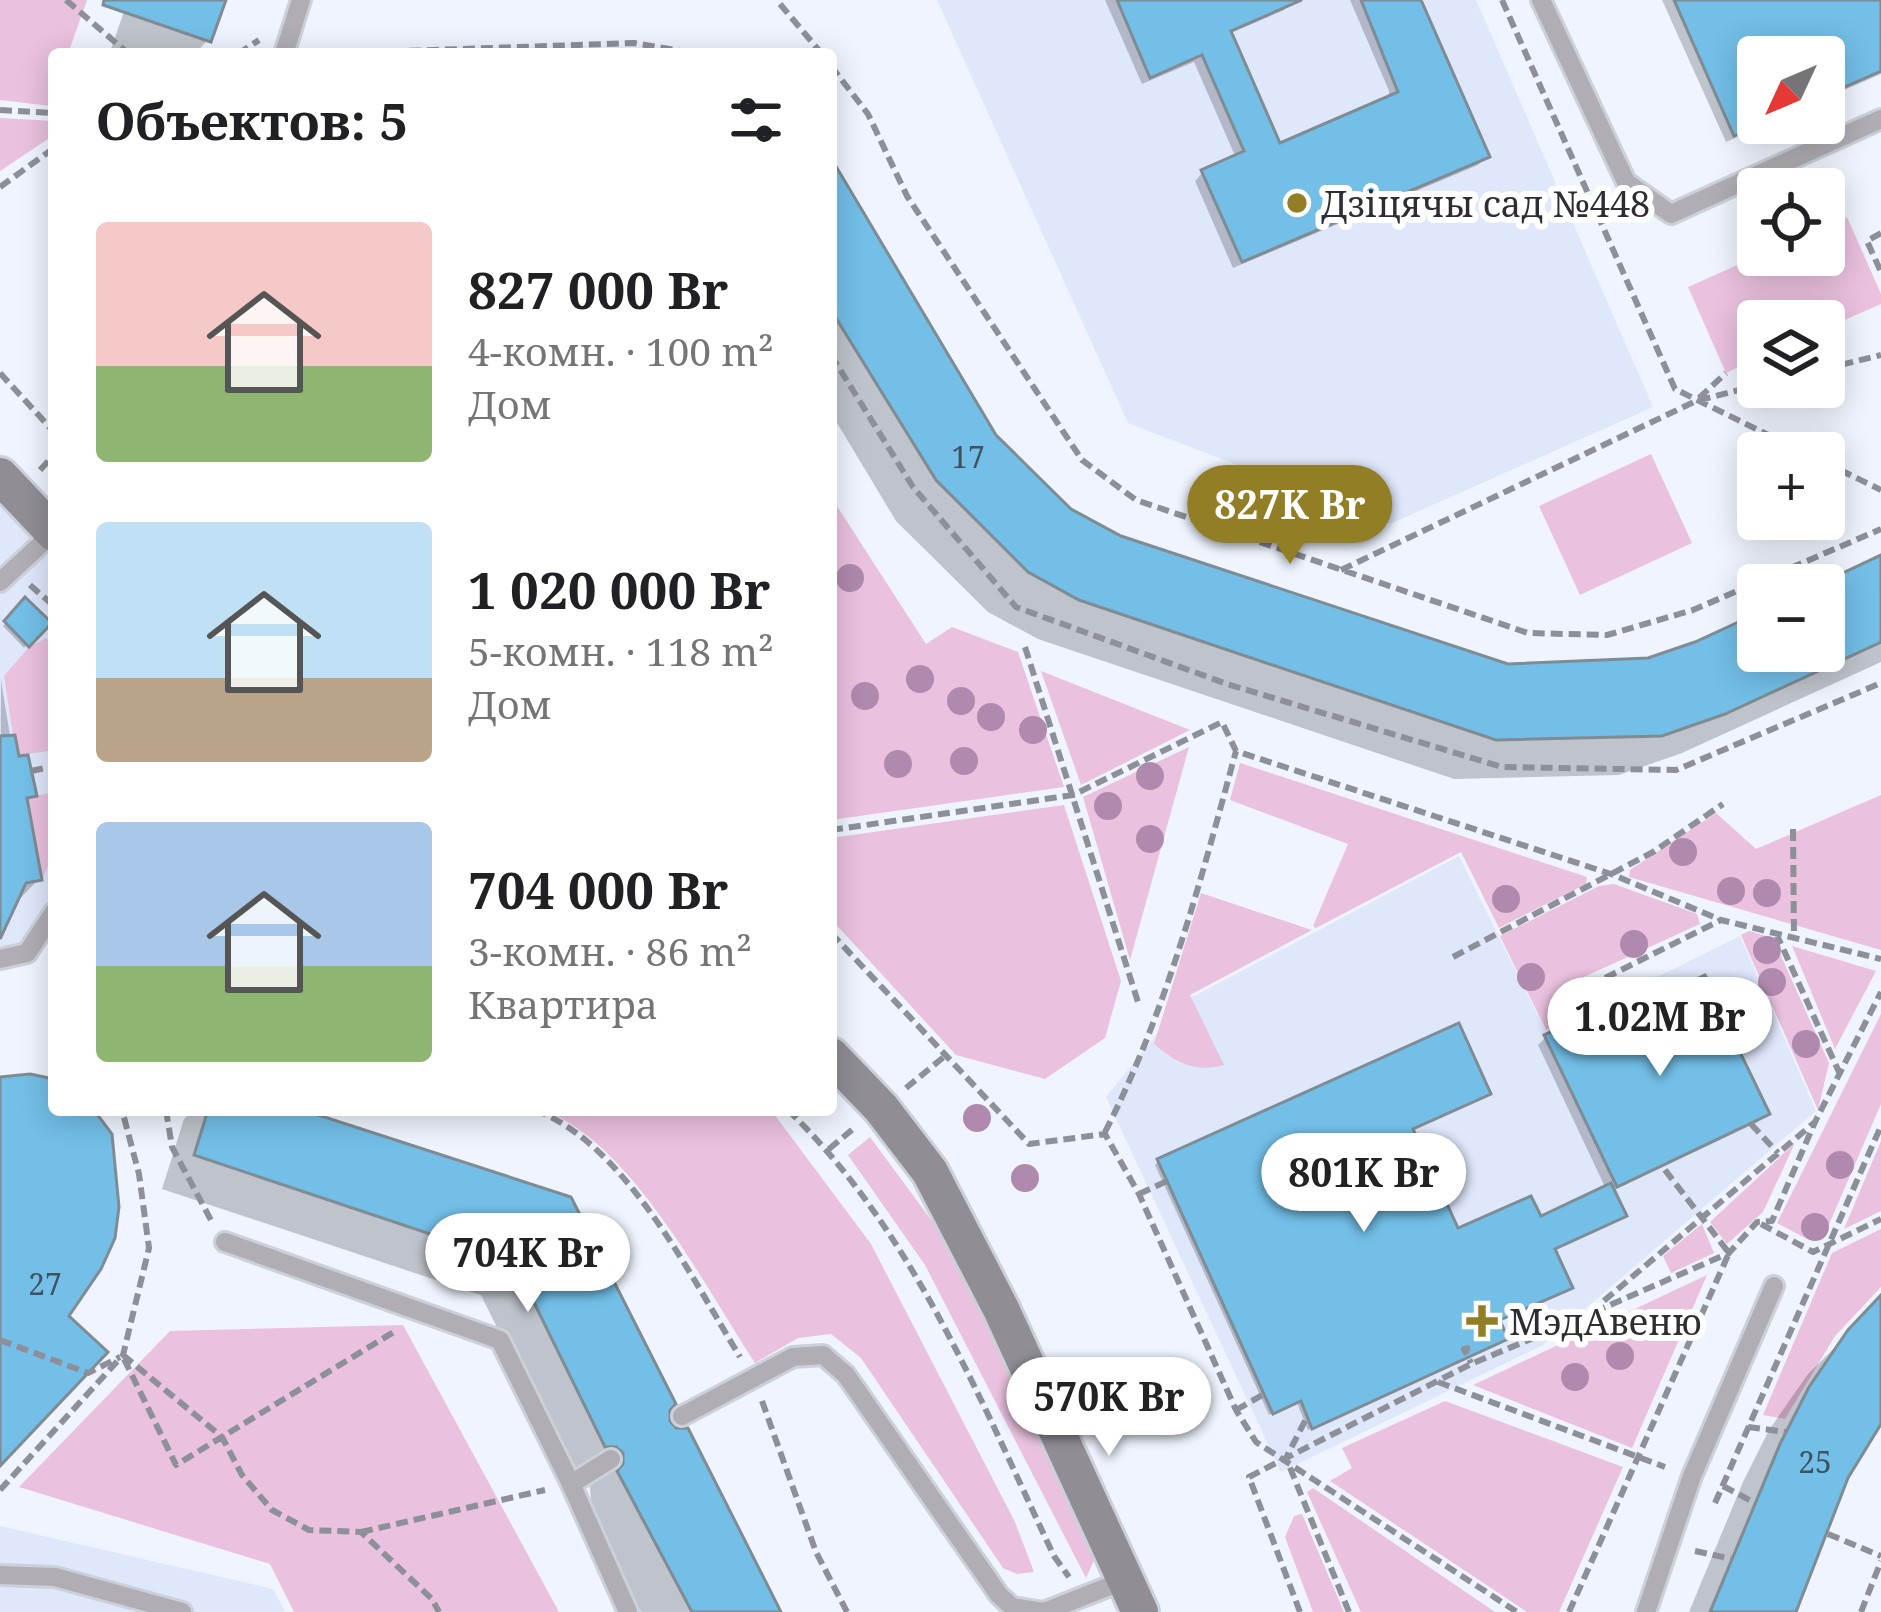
<!DOCTYPE html>
<html lang="ru">
<meta charset="utf-8">
<style>
:root{--surface:#fff;--page:#f6f6f6;--text:#202124;--muted:#757577;--accent:#927e25}
body{margin:0;font-family:"Noto Serif",serif;background:var(--page);color:var(--text);height:100vh;display:flex;flex-direction:column;font-size:45px;white-space:nowrap}
*{box-sizing:border-box;margin:0}
p{font-size:39px;color:var(--muted)}
.icon{flex:none;width:66px;height:66px;fill:none;stroke:currentColor;stroke-width:2;stroke-linecap:round;stroke-linejoin:round}
.map{position:relative;flex:1;overflow:hidden}
.drawer{position:absolute;left:48px;top:48px;width:789px;height:1068px;display:flex;flex-direction:column;background:var(--surface);border-radius:12px;box-shadow:0 6px 30px #0003}
.drawer>*{flex:none}
.needle{width:78px;rotate:226deg}
.buttons{position:absolute;left:1737px;top:36px;display:grid;gap:24px}
.buttons a{display:grid;place-items:center;width:108px;height:108px;border-radius:12px;background:var(--surface);box-shadow:0 6px 30px #0003;font-size:60px}
.price{position:absolute;translate:-50% -102px;padding:0 27px;border-radius:42px;background:#fff;color:#222;font-size:39px;line-height:78px;filter:drop-shadow(0 3px 6px #0008)}
.price::after{content:'';position:absolute;left:50%;top:72px;width:36px;height:27px;margin-left:-18px;background:inherit;clip-path:polygon(0 0,100% 0,50% 100%)}
.price.current{background:var(--accent);color:#fff}
ul{padding:0;list-style:none}
li{display:flex;align-items:center;gap:36px;height:300px;padding:0 48px}
li span{display:grid;place-items:center;flex:none;width:336px;height:240px;border-radius:12px;color:#555}
li>.icon{margin-inline-start:auto}
span .icon{width:144px;height:144px;fill:#fffc;stroke-width:1}
li b{font-size:51px}
h2{display:flex;justify-content:space-between;align-items:center;height:144px;padding:0 48px;font-size:51px}
.map>svg:first-child{display:block}
.built{fill:#dfe7fb}
.green{fill:#eac1df}
.shadow{fill:#0003}
.building{fill:#73bfe8;stroke:#7f8c93;stroke-width:3}
.lines{fill:none;stroke-linecap:round;stroke-linejoin:round}
.lane-casing{stroke:#ccd0d9;stroke-width:24}
.secondary-casing{stroke:#ccd0d9;stroke-width:42}
.path{stroke:#8d9098;stroke-width:6;stroke-dasharray:12 6;stroke-linecap:butt}
.lane{stroke:#b0aeb4;stroke-width:18}
.secondary{stroke:#908d95;stroke-width:36}
.tree{fill:#b08aae}
.poi-dot{fill:#927e25;stroke:#fff;stroke-width:4.5}
.labels{text-anchor:middle;dominant-baseline:central;stroke-width:12;stroke-linejoin:round;paint-order:stroke}
.number-label{font-size:30px;fill:#3e5260}
.poi-label{font-size:36px;fill:#2c2e33;stroke:#fff;text-anchor:start}
</style>
<div class="map">
<svg width="1881" height="1612" viewBox="0 0 1881 1612">
<rect width="100%" height="100%" fill="#eff4fe"/>
<!-- built -->
<path class="built" d="M937,0H1476L1653,407L1390,524L1128,423Z
M0,493L54,545V912L27,953L0,959Z
M1459,856L1546,1032L1740,936L1816,1111L1543,1345L1281,1472L1106,1097L1183,1002Z
M0,1526L273,1589L285,1612H0Z"/>
<!-- green -->
<path class="green" d="M0,0H87L68,54H54L50,106L0,100Z
M0,118L54,121V135L0,171Z
M1847,217L1881,294V304L1824,329V321H1758V358L1726,373L1688,287L1760,255H1824V227Z
M1651,454L1692,543L1580,595L1539,506Z
M833,500L926,644L952,627L1018,652L1064,787L831,820Z
M46,638L54,645V750L16,756L4,676L29,647Z
M1041,671L1190,730L1081,785Z
M1189,747L1130,960L1083,797Z
M1240,763L1587,877L1586,884L1499,928L1461,852L1316,928L1313,926L1348,844L1230,800Z
M54,792V852L42,880L27,798Z
M1881,795V950L1629,877L1630,870L1716,813L1756,849Z
M1064,805L1121,981L1105,1038L1045,1079L956,1055L831,919V838Z
M1614,884L1697,914L1700,924L1562,987L1575,1015L1546,1030L1500,936L1599,886Z
M1201,893L1312,930L1190,995L1224,1065C1194,1073 1177,1063 1154,1044Z
M1749,931L1773,938L1829,1063L1818,1110L1741,935Z
M1792,946L1876,971L1835,1049L1798,960Z
M1881,1014V1104L1824,1236L1807,1239L1777,1223Z
M544,1110H771L871,1244L1015,1522L1034,1572L1017,1574L1003,1568L861,1358L831,1334L798,1338L755,1363C703,1284 633,1145 544,1110Z
M870,1137L954,1251L1096,1556L1086,1578L925,1265L848,1155Z
M1881,1141V1211L1844,1229Z
M1795,1143L1763,1212L1727,1244L1710,1222Z
M1702,1224L1714,1253L1671,1273L1663,1256Z
M1881,1229V1287L1835,1336L1785,1419L1763,1415L1832,1253Z
M1707,1275L1632,1448L1473,1385Z
M403,1325L559,1612H294L270,1564L19,1487L170,1331Z
M1445,1401L1623,1467L1559,1612H1527L1330,1481L1352,1468L1342,1448Z
M1313,1488L1495,1612H1361L1307,1492Z
M1302,1514L1344,1612H1313L1285,1537L1294,1516Z"/>
<!-- shadow -->
<path class="shadow" d="M128,0H222L208,40L194,54H116L110,52Z
M1105,0H1291L1284,10L1229,34L1278,147L1389,99V91L1350,0H1418L1486,157L1478,165L1233,268L1195,181L1203,172L1236,158L1194,62L1142,84Z
M1662,0H1881V74L1824,99V57H1758V123H1769L1726,142Z
M831,165L994,437L1069,512L1119,539L1507,667L1649,661L1696,645L1758,616V651H1824V585L1881,558V662L1682,753L1619,775L1454,779L1038,639L988,612L896,521L831,413Z
M25,601L48,623L24,648L3,626Z
M1,680L14,760L33,795L25,804L39,879L0,919Z
M1721,1015L1750,1035L1734,1047L1766,1114L1758,1122L1612,1191L1620,1219L1553,1250L1497,1321L1501,1341L1308,1430L1297,1403L1269,1415L1155,1165L1159,1161L1410,1130L1457,1232L1539,1220L1606,1189L1538,1045L1546,1037Z
M193,1110H293L569,1199L667,1409V1422L777,1612H641L585,1507L591,1501L590,1487L582,1479L572,1480L481,1295L162,1189L184,1119Z
M1881,1302V1415L1845,1477L1790,1612H1689L1743,1482L1769,1430L1808,1374Z"/>
<!-- building -->
<path class="building" d="M104,0H226L211,42L103,5Z
M1117,0H1302L1231,31L1280,143L1398,92L1361,0H1421L1490,157L1242,262L1201,170L1244,151L1202,55L1150,78Z
M1674,0H1881V71L1824,96V57H1758V125L1734,136Z
M831,158L996,435L1071,509L1121,536L1508,664L1648,658L1695,642L1758,613V651H1824V582L1881,555V642L1725,714L1662,736L1496,740L1079,600L1028,572L936,480L831,310Z
M25,597L52,623L29,647L4,621Z
M15,735L19,756L28,755L37,796L27,798L42,880L26,883L0,939V736Z
M1705,975L1723,1011L1738,1004L1753,1036L1736,1044L1770,1114L1617,1187L1544,1035L1581,1018L1587,1031Z
M1459,1023L1491,1094L1413,1129L1458,1228L1531,1196L1541,1216L1611,1183L1627,1216L1555,1249L1573,1288L1500,1320L1508,1339L1312,1429L1301,1401L1273,1414L1157,1159Z
M30,1074L54,1079V1110H94L112,1134L119,1207L115,1238L101,1269L69,1316L108,1352L0,1466V1077Z
M208,1110H303L571,1197L676,1404L670,1410V1421L676,1428H688L781,1612H692L617,1471L623,1464V1453L616,1447H605L514,1262L194,1155Z
M1881,1295V1424L1848,1478L1796,1612H1710L1780,1444L1809,1387L1848,1330Z"/>
<g class="lines">
<!-- lane casing -->
<g class="lane-casing">
<path id="lane" d="M1541,0L1626,182L1671,214L1881,119
M284,54L301,0
M0,582L54,532
M0,959L27,953L54,912
M225,1242L500,1340L571,1484L628,1612
M682,1416L793,1357L823,1355L846,1375L999,1595L1012,1607L1043,1612
M571,1484L611,1459
M0,1575L55,1577L182,1612
M1044,1612L1125,1580
M1646,1612L1692,1476L1774,1286"/>
</g>
<!-- secondary casing -->
<g class="secondary-casing">
<path id="secondary" d="M0,476L54,533
M831,1056L881,1108L930,1172L1001,1309L1140,1612"/>
</g>
<!-- path -->
<path class="path" d="M66,0L129,54
M1502,0L1675,389L1805,453
M780,4L822,54
M238,54L259,40
M319,54L634,43L698,54
M831,66L868,114L907,196L1082,460L1136,500L1528,633L1607,635L1693,610L1881,529
M0,110L54,113
M0,187L54,148
M1881,233L1867,241L1881,272
M831,355L913,487L1016,607L1227,684L1502,767L1676,770L1881,683
M1824,369L1881,355
M0,373L54,432
M1699,398L1726,373
M831,451L834,437
M1824,462L1881,490
M40,470L54,455
M1341,570L1696,401L1758,385
M30,585L54,606
M1025,647L1138,1002
M31,771L54,766
M1793,829L1794,938
M831,830L1073,795L1222,722L1236,751L1611,874L1721,920
M831,933L1029,1144L1105,1134L1139,1194L1236,1410L1256,1442L1517,1612
M1776,933L1839,1072
M1453,957L1653,852L1723,804
M1573,994L1721,920L1881,959
M906,1088L945,1056
M166,1110L172,1147L212,1222
M535,1110C626,1144 691,1277 740,1357
M788,1110C914,1232 980,1400 1054,1556L1069,1577
M1751,1124L1778,1153
M1105,1132C1166,1013 1201,880 1236,751
M829,1149L853,1129
M1139,1194L1167,1181
M1761,1224L1813,1252L1881,1219
M1594,1312L1729,1253L1757,1222L1772,1221L1815,1122L1881,992
M0,1340L88,1373L120,1357
M1470,1348L1464,1349L1471,1363
M123,1355L222,1437L242,1475L272,1510L309,1530L361,1532L432,1599L439,1612
M124,1359L176,1465L397,1330
M1438,1382L1665,1467
M762,1401L816,1552L847,1612
M1236,1410L1264,1394
M1748,1427L1786,1432
M1723,1486L1755,1503
M0,1490L123,1355L149,1248L139,1174L122,1110
M1715,1503L1881,1126
M361,1532L545,1490
M1828,1534L1881,1556
M1695,1551L1732,1559
M1300,1612L1249,1477L1286,1458L1307,1417
M1349,1612L1286,1458L1471,1364L1586,1316L1815,1122
M1569,1612L1729,1253L1662,1166
M1861,1612L1881,1561"/>
<!-- lane -->
<use href="#lane" class="lane"/>
<!-- secondary -->
<use href="#secondary" class="secondary"/>
</g>
<!-- trees -->
<g class="tree">
<circle cx="850" cy="578" r="14"/>
<circle cx="920" cy="679" r="14"/>
<circle cx="865" cy="696" r="14"/>
<circle cx="961" cy="701" r="14"/>
<circle cx="991" cy="717" r="14"/>
<circle cx="1033" cy="730" r="14"/>
<circle cx="964" cy="761" r="14"/>
<circle cx="898" cy="764" r="14"/>
<circle cx="1150" cy="776" r="14"/>
<circle cx="1108" cy="806" r="14"/>
<circle cx="1150" cy="839" r="14"/>
<circle cx="1683" cy="852" r="14"/>
<circle cx="1731" cy="891" r="14"/>
<circle cx="1767" cy="893" r="14"/>
<circle cx="1506" cy="899" r="14"/>
<circle cx="1634" cy="944" r="14"/>
<circle cx="1767" cy="950" r="14"/>
<circle cx="1531" cy="977" r="14"/>
<circle cx="1772" cy="982" r="14"/>
<circle cx="1806" cy="1044" r="14"/>
<circle cx="977" cy="1118" r="14"/>
<circle cx="1840" cy="1165" r="14"/>
<circle cx="1025" cy="1178" r="14"/>
<circle cx="1815" cy="1227" r="14"/>
<circle cx="1620" cy="1356" r="14"/>
<circle cx="1575" cy="1377" r="14"/>
</g>
<!-- markers -->
<g class="poi-dot">
<circle cx="1297" cy="203" r="12"/>
<path d="M1476 1303h12v12h12v12h-12v12h-12v-12h-12v-12h12z"/>
</g>
<g class="labels">
<!-- number labels -->
<g class="number-label">
<text x="968" y="456">17</text>
<text x="45" y="1283">27</text>
<text x="1815" y="1461">25</text>
</g>
<!-- poi labels -->
<g class="poi-label">
<text x="1321" y="203">Дзіцячы сад №448</text>
<text x="1509" y="1321">МэдАвеню</text>
</g>
</g>
</svg>
<div class="buttons">
<a><svg class="needle" viewBox="-14 -14 28 28"><path d="M0-13l5 13h-10z" fill="#e53935"/><path d="M0 13l5-13h-10z" fill="#757577"/></svg></a>
<a><svg class="icon" aria-label="locate" viewBox="0 0 24 24"><circle cx="12" cy="12" r="6"/><path d="M12 2v4M12 18v4M2 12h4M18 12h4"/></svg></a>
<a><svg class="icon" aria-label="layers" viewBox="0 0 24 24"><path d="M12 4l9 5-9 5-9-5zM3 14l9 5 9-5"/></svg></a>
<a>+</a>
<a>−</a>
</div>
<b class="price current" style="left:1290px;top:567px">827K Br</b>
<b class="price" style="left:1660px;top:1079px">1.02M Br</b>
<b class="price" style="left:1364px;top:1235px">801K Br</b>
<b class="price" style="left:528px;top:1315px">704K Br</b>
<b class="price" style="left:1109px;top:1459px">570K Br</b>
<section class="drawer">
<h2>Объектов: 5<svg class="icon" aria-label="filters" viewBox="0 0 24 24"><path d="M4 7h16M4 17h16"/><circle cx="9" cy="7" r="2"/><circle cx="15" cy="17" r="2"/></svg></h2>
<ul>
<li><span style="background:linear-gradient(#f6c9c9 60%,#8fb573 0)"><svg class="icon" aria-label="home" viewBox="0 0 24 24"><path d="M3 11l9-7 9 7M6 9v11h12V9"/></svg></span><div><b>827 000 Br</b><p>4-комн. · 100 m²</p><p>Дом</p></div></li>
<li><span style="background:linear-gradient(#bfe0f5 65%,#b9a48a 0)"><svg class="icon" aria-label="home" viewBox="0 0 24 24"><path d="M3 11l9-7 9 7M6 9v11h12V9"/></svg></span><div><b>1 020 000 Br</b><p>5-комн. · 118 m²</p><p>Дом</p></div></li>
<li><span style="background:linear-gradient(#a9c7e8 60%,#8fb573 0)"><svg class="icon" aria-label="home" viewBox="0 0 24 24"><path d="M3 11l9-7 9 7M6 9v11h12V9"/></svg></span><div><b>704 000 Br</b><p>3-комн. · 86 m²</p><p>Квартира</p></div></li>
</ul>
</section>
</div>
